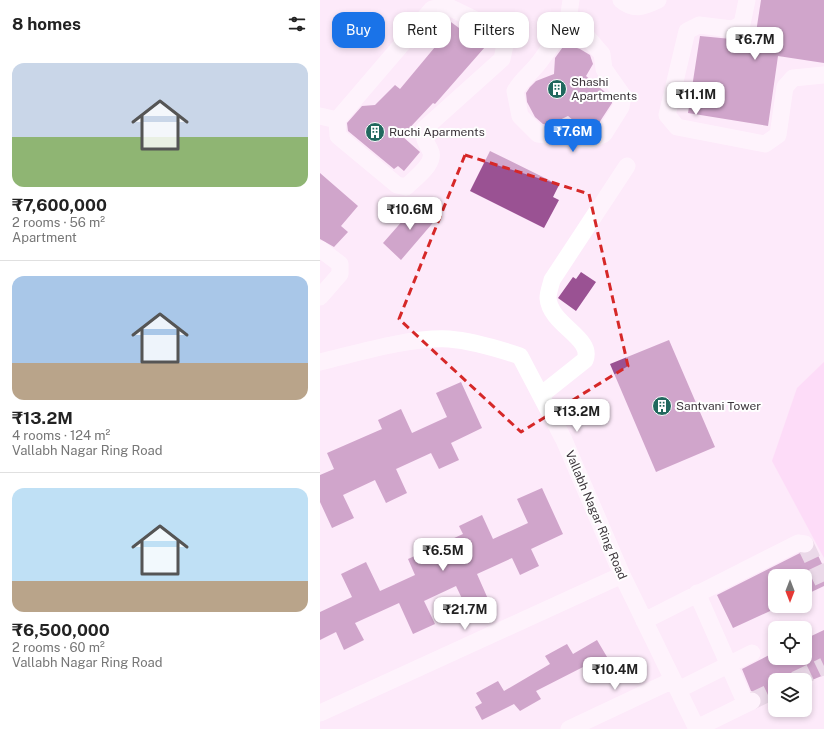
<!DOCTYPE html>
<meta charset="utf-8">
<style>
:root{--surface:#fff;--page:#f6f6f6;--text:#222;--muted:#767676;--line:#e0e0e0;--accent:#1a73e8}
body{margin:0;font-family:"Public Sans",sans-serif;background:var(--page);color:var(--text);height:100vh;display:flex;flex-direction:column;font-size:15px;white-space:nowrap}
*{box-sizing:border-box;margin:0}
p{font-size:13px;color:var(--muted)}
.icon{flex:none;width:22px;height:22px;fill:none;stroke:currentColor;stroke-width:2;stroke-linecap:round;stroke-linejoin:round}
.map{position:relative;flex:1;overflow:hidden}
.details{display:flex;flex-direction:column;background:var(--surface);width:320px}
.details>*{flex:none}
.guide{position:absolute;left:12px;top:12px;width:380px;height:36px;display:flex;gap:8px}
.needle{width:26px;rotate:180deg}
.buttons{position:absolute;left:448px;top:569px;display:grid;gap:8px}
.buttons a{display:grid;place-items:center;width:44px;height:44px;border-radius:8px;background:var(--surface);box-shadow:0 2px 6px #0003;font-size:20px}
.price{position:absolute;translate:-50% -34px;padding:0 9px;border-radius:8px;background:#fff;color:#222;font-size:13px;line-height:26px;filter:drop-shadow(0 1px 2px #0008)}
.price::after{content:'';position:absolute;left:50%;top:24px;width:12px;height:9px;margin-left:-6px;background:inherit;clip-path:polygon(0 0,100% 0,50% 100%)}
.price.on{background:var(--accent);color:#fff}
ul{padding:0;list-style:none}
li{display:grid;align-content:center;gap:8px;height:212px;padding:0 12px}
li+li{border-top:1px solid var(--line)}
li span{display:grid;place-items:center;height:124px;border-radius:12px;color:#555}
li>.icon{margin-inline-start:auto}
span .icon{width:72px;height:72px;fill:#fffc;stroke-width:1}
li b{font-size:17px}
h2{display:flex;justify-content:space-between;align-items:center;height:48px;padding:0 12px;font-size:17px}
.tag{padding:0 14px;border-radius:12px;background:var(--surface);box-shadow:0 2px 6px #0003;font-size:14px;line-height:36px}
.tag.on{background:var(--accent);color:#fff}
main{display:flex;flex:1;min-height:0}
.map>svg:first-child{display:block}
.green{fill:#fccdf6}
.building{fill:#9a5293}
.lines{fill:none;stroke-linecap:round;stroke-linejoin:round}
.minor-tunnel{stroke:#d6c6d4;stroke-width:17;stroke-dasharray:17 8;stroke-linecap:butt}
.minor{stroke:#fff;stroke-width:17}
.marked{fill:none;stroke:#d62828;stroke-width:3;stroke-dasharray:8 5;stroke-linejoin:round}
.labels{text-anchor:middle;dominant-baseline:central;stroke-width:4;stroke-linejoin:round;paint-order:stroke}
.poi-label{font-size:12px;fill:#3b343a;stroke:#fefefe;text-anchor:start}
.street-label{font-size:12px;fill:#3b343a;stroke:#fefefe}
</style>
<main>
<section class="details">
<h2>8 homes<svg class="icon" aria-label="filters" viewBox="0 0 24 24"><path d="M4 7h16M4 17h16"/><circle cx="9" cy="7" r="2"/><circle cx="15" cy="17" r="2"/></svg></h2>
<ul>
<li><span style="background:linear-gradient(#c9d6e8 60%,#8fb573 0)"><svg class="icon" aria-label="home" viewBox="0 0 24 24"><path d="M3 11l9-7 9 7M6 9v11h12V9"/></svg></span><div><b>₹7,600,000</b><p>2 rooms · 56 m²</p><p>Apartment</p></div></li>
<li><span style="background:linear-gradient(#a9c7e8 70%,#b9a48a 0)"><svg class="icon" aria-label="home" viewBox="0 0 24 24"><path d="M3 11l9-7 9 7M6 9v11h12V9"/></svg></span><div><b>₹13.2M</b><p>4 rooms · 124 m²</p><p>Vallabh Nagar Ring Road</p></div></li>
<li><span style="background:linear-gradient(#bfe0f5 75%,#b9a48a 0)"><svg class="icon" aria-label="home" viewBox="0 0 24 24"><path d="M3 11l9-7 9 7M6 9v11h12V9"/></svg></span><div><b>₹6,500,000</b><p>2 rooms · 60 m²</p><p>Vallabh Nagar Ring Road</p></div></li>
</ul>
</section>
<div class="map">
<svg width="504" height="729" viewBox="0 0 504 729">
<rect width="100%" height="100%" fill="#fdeafa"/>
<!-- green -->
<path class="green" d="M504,362V558L452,461L477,388Z"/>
<!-- building -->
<path class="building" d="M441,0H504V63L458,56L448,126L368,113L380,36L411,39L419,36L435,39Z
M124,17L165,47L115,104L113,103L82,136L100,152L84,171L78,166L74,169L28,131L27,123L42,106L55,105L75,85L80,89L115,47L106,39V31Z
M245,44L260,49L270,55L273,64L266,76L292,98V103L277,126L269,130L264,129L248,116L229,125L223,124L215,117L207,102L206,93L210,87L216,81L234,74L235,58Z
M170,151L239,185L233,197L239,200L224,228L150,191Z
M0,173L38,206L21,226L28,232L14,247L0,239Z
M99,202L117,218L81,260L63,243Z
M261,272L276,282L256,311L238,298L253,277L256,279Z
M349,340L395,447L336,472L290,364Z
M141,382L162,428L131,443L139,460L119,469L111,453L76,469L87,493L66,503L55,480L23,495L34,518L12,528L0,502V475L14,469L7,453L62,429L58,420L81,409L92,433L127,417L116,393Z
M222,488L243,534L211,549L219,566L200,575L192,558L157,574L168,599L147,609L136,586L104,601L115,624L93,634L79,603L35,623L44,640L24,650L16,632L0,640V612L32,597L21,574L46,562L60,591L95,575L88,559L143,534L139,526L162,515L173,539L208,523L197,499Z
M494,547L504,568V586L485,595V576H455V606H461L413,628L397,595L480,553H489Z
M504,630V675L485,683V680H455V697L442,703L441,697L438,693L431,691L422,669L455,652V658H485V639Z
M277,640L290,662L269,675L267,665L216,691L221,699L200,711L194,704L162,720L155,707L162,703L156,693L178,681L184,691L230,664L225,656L247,644L253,654Z"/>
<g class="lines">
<!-- minor-tunnel -->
<path class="minor-tunnel" d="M485,544L504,584
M475,680L504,666
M432,701L455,690"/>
<!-- minor -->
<path class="minor" d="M301,0C314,11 323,7 338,0
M427,0L422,24L412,29L379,25L367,31L347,115L357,127L445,144L458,135L465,87L473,78L504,75
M127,6L182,33L185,45L182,59L104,129C103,138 106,142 110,150C117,163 95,178 86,187L77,185L18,136L17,120L112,9Z
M247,27L269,39L282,54L284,69L303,96L301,107L284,134L271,140L218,134L200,116L195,91C202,79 209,75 217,65C228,52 234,38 247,27L251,0
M0,116L17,120
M0,249L20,264V274L0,297
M0,362C38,353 90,337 129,339C153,341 176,348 200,356L244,440L302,575L377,729
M221,395L265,360C274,338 230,325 228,298C228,292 231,285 232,280L307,166
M377,593L426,704
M324,621L478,543L485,544
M358,690L432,653
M0,713L302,575
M377,728L432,701
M249,729L353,680"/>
</g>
<!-- marked area -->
<path d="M0 0H504V729H0ZM145,155L269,194L308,366L201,432L79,319Z" fill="#fdeafa" fill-opacity=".55" fill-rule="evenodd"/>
<path class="marked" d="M145,155L269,194L308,366L201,432L79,319Z"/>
<!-- icons -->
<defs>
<g id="building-disc" transform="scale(1)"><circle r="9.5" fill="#21685e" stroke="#fefefe"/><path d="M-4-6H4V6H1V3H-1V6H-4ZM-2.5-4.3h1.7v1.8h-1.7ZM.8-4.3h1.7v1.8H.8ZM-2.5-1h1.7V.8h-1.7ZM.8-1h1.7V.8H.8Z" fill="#fff"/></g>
</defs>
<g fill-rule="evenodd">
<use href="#building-disc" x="237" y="89"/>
<use href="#building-disc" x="55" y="132"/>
<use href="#building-disc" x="342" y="406"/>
</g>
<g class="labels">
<!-- poi labels -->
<g class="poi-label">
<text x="251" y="82">Shashi<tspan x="251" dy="14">Apartments</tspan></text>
<text x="69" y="132">Ruchi Aparments</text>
<text x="356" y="406">Santvani Tower</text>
</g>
<!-- street labels -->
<g class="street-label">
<text transform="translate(276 515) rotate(67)">Vallabh Nagar Ring Road</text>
</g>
</g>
</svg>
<div class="buttons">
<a><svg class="needle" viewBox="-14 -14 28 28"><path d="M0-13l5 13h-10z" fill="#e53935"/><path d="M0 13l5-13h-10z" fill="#767676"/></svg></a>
<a><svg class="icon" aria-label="locate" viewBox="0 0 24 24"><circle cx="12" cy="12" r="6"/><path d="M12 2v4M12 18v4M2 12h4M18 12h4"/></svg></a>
<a><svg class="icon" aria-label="layers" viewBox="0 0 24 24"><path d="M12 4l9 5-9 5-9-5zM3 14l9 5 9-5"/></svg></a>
</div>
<b class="price" style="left:435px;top:61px">₹6.7M</b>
<b class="price" style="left:376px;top:116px">₹11.1M</b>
<b class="price on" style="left:253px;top:153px">₹7.6M</b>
<b class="price" style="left:90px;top:231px">₹10.6M</b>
<b class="price" style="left:257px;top:433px">₹13.2M</b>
<b class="price" style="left:123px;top:572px">₹6.5M</b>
<b class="price" style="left:145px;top:631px">₹21.7M</b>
<b class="price" style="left:295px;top:691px">₹10.4M</b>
<div class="guide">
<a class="tag on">Buy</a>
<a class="tag">Rent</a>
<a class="tag">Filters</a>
<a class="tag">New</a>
</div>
</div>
</main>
